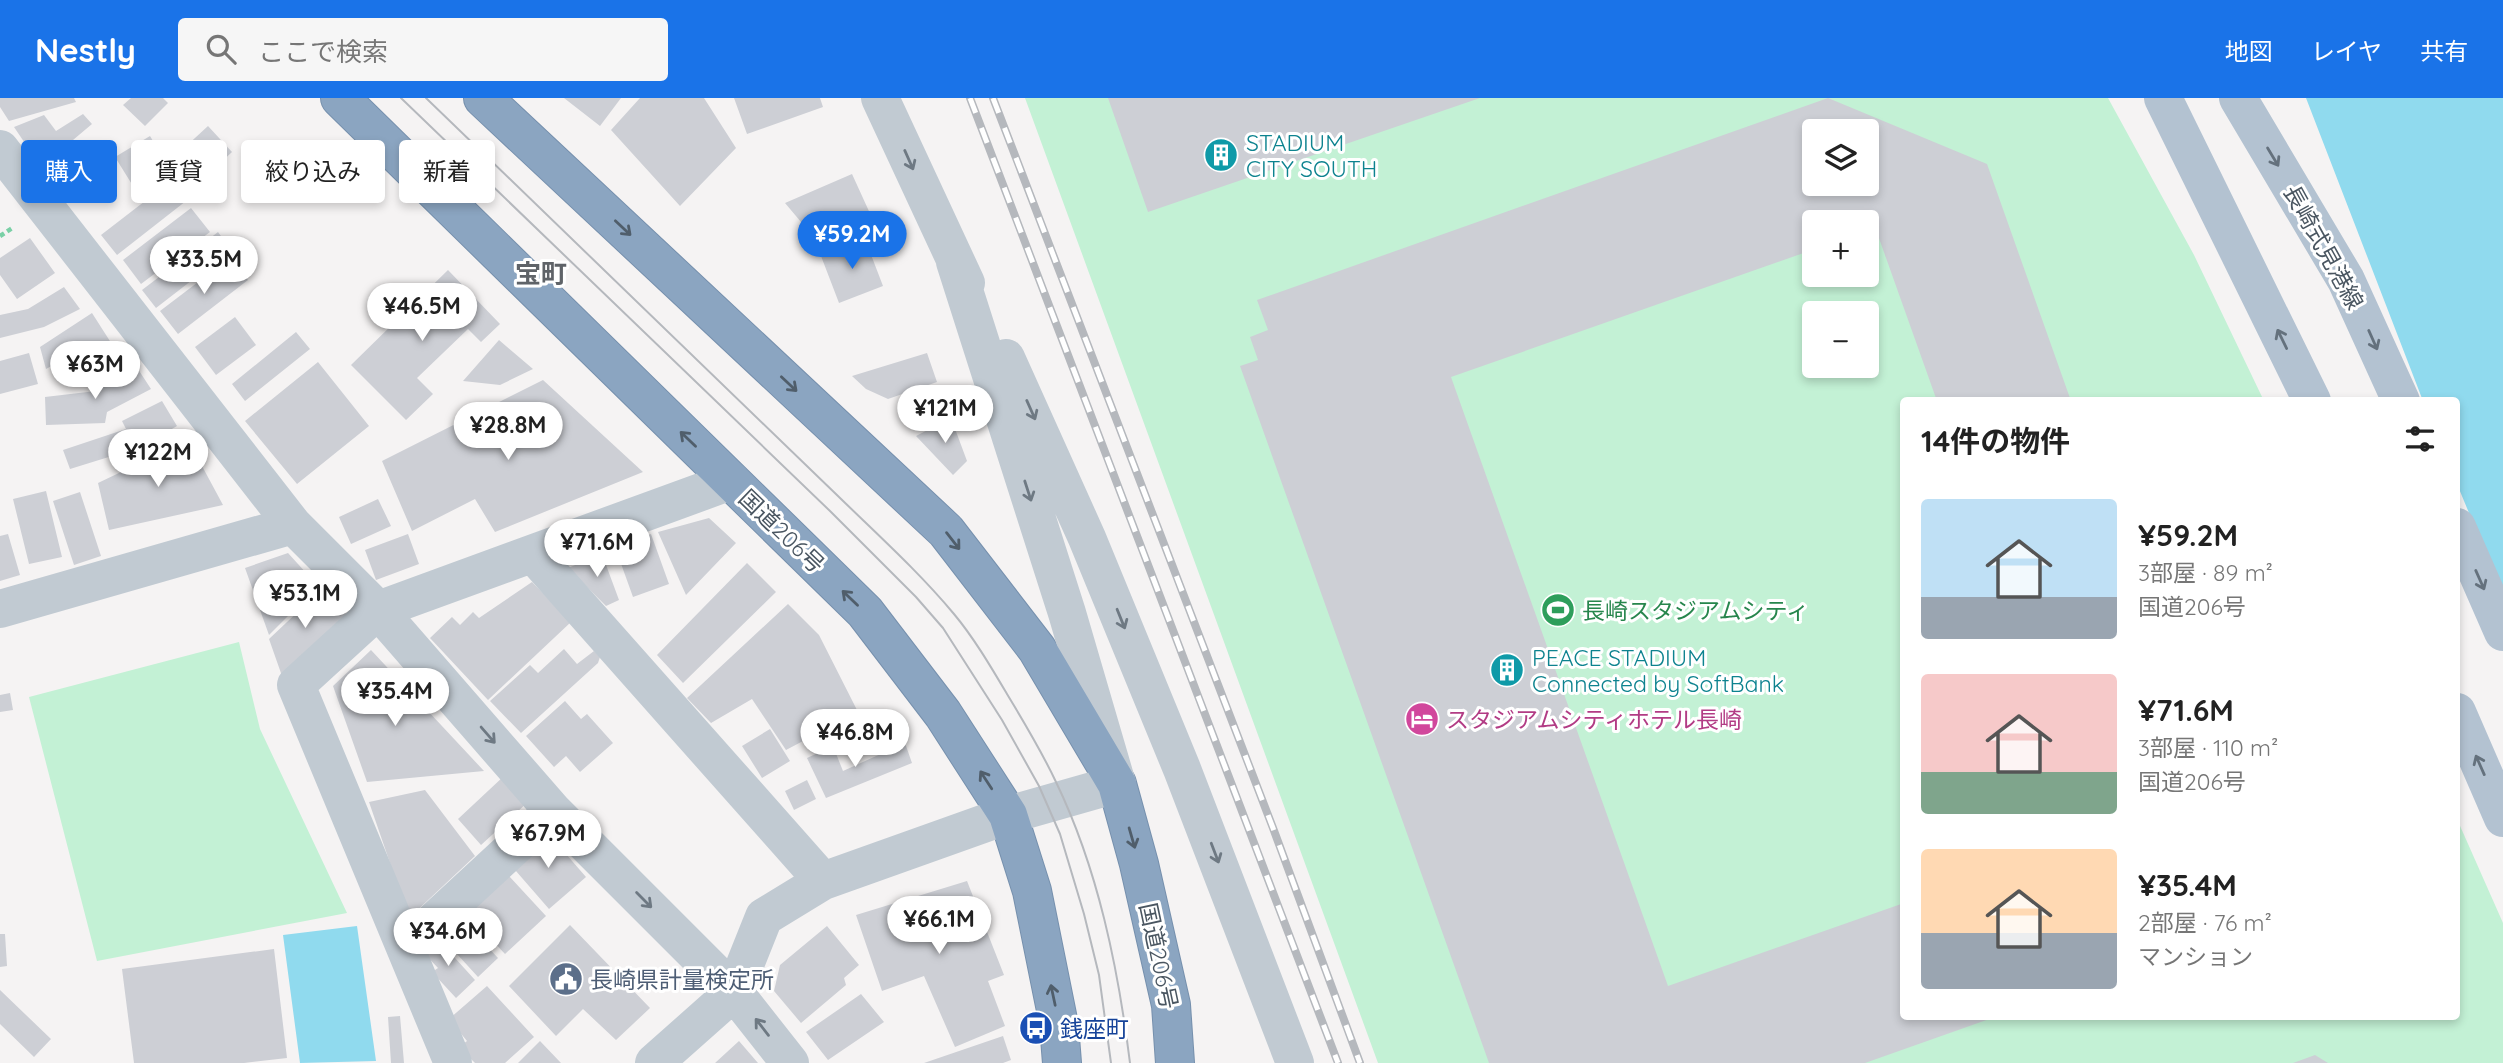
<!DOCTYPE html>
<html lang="ja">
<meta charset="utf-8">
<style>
:root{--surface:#fff;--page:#f6f6f6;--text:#222;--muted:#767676;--accent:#1a73e8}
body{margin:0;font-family:Quicksand,"Noto Sans JP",sans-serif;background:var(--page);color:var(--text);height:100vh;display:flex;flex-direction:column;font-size:26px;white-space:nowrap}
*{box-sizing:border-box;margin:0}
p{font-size:23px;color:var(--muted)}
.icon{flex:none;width:38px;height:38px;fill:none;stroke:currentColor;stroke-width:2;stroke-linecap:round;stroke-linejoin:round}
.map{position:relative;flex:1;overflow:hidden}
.sheet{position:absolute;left:1900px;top:299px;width:560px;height:623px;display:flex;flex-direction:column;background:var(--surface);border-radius:7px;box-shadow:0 4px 10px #0003}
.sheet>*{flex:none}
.banner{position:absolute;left:21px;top:42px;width:665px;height:63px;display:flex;gap:14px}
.buttons{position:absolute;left:1802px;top:21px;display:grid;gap:14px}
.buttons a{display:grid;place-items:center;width:77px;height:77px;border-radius:7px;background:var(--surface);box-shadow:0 4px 10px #0003;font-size:35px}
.price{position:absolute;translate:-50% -60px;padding:0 16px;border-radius:24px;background:#fff;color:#222;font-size:23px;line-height:46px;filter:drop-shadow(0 2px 4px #0008)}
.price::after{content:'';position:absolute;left:50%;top:42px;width:21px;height:16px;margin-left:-10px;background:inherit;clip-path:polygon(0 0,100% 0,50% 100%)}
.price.active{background:var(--accent);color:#fff}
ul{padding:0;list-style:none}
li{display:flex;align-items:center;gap:21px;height:175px;padding:0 21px}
li span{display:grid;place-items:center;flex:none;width:196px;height:140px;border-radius:7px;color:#555}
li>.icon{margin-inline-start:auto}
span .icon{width:84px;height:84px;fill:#fffc;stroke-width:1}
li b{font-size:30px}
h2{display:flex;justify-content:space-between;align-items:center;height:84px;padding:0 21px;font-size:30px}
.pill{padding:0 24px;border-radius:7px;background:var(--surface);box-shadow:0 4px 10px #0003;font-size:24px;line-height:63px}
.pill.active{background:var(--accent);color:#fff}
header{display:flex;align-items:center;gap:42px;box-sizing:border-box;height:98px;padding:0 35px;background:var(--accent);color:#fff}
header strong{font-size:33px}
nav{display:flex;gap:38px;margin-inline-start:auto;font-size:24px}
.search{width:490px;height:63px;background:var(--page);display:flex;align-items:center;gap:18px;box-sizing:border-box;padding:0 24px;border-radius:7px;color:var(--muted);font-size:26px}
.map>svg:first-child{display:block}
.green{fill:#c3f1d5;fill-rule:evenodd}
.water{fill:#90daee}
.building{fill:#cdcfd5;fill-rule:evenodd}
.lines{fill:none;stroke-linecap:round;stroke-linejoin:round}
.highway-casing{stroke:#7690ad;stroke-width:40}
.path{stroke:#7ad0a6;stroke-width:4.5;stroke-dasharray:5 3.5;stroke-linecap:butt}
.minor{stroke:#c1cad2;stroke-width:38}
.major{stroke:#b3c2d1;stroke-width:38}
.highway{stroke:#8ba5c1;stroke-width:38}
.tram{stroke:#b5b8bd;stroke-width:2}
.rail-casing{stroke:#b5b8bd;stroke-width:8}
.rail{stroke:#fff;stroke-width:5;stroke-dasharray:16;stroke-linecap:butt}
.oneway{stroke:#64717d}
.oneway2{stroke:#6e7983}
.oneway3{stroke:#505e6b}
.labels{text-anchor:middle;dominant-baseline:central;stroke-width:6;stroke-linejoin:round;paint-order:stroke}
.culture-label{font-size:23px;fill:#0d838f;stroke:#fff;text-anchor:start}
.street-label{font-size:23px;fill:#4a5661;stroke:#fff}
.leisure-label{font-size:23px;fill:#27864d;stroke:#fff;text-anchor:start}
.hotel-label{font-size:23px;fill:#b23c85;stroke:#fff;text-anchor:start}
.service-label{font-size:23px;fill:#4e5e75;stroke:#fff;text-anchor:start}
.transit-label{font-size:23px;fill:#164399;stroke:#fff;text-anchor:start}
.quarter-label{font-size:26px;font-weight:bold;fill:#5f6368;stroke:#fff}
</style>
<header>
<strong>Nestly</strong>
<div class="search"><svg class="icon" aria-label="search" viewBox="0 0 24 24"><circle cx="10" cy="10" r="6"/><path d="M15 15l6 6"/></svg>ここで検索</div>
<nav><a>地図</a><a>レイヤ</a><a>共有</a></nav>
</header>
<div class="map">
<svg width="2503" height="965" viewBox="0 0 2503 965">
<rect width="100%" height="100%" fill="#f5f3f3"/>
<!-- green -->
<path class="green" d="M1025,0H2108L2194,157L2264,303H1904V919H2457V721L2503,825V965H1378ZM1815,33H1867V86H1815ZM1815,124H1867V177H1815ZM1815,215H1867V268H1815Z
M239,544L260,631L347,815L97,863L29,599Z"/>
<!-- water -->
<path class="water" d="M2306,0H2503V497L2457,386V303H2423Z
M357,828L376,963L300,965L283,837Z"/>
<!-- building -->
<path class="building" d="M0,0H74L76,4L9,23L0,9Z
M131,0H163L168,5L145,28L123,7Z
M564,0H621L600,28Z
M640,0H704L736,50L680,108L611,32Z
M734,0H820L823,9L747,36Z
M1108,0H1480L1148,114Z
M1828,0L1987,66L2071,303H1937L1875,129L1867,132V124H1815V151L1451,279L1668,888L1904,805V919H1995L1865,965H1489L1240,268L1258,262L1250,239L1268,232L1257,202ZM1815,33H1867V86H1815Z
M83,16L92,26L41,69L14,29L44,17L56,33Z
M208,28L232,54L197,87L170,63Z
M150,38L168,68L133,88L115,59Z
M852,76L873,122L817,143L785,105Z
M171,83L186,103L117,157L101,137Z
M191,110L210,134L141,186L123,162Z
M218,134L231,152L156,210L142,192Z
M30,140L55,175L17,201L0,177V160Z
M865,141L883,188L839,205L821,158Z
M231,159L248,182L178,236L160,213Z
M448,172L500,226L481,244L468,231L417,280L433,296L406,322L351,267Z
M64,189L80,211L44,229L0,240V217L28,211Z
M92,215L115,251L84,270L68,259L46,271L40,249Z
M235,219L256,247L216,277L195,249Z
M296,234L310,251L245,303L232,286Z
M499,242L533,271L500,287L463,283Z
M29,255L38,286L0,296V263Z
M927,255L937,284L888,301L866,291L852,278Z
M318,264L369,328L297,386L245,323Z
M136,268L151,291L107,314L105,325L46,327L45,299L96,293Z
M543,282L643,374L495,434L475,401L412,433L382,363Z
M162,303L177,328L141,349L70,371L63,352L126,331L122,323Z
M951,320L967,363L953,377L916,338Z
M188,342L223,407L109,432L98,385Z
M46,393L62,459L29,466L13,401Z
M80,394L101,458L74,467L53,403Z
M378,401L391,428L351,446L339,419Z
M709,420L736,445L686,497L658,434Z
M8,436L20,477L0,483V438Z
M408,436L419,466L376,482L365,452Z
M651,436L669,486L633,499L615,449Z
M288,455L318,488L269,537L245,470Z
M602,456L619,502L606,508L568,470Z
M747,465L776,494L683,585L657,557Z
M532,484L571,524L488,602L430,540L452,519L460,527L473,514L479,520Z
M323,490L346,516L282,578L269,541Z
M788,506L819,537L858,614L786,652L752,601L711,625L687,600Z
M564,551L577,566L594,553L600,559L598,565L521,635L490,603L530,567L538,575Z
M371,552L484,673L367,684L333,588Z
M10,595L13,612L0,614V597Z
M565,603L581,621L587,616L613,645L580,674L566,658L554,669L526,638Z
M880,618L893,637L862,658L849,640Z
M770,631L790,663L762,680L742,648Z
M905,645L912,665L826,700L807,660L833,648L843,673Z
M504,678L528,704L481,747L458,721Z
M807,682L816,701L794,712L785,693Z
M425,692L475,758L409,820L369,704Z
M546,733L586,779L549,811L509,765Z
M509,778L546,818L505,856L477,826L480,817L474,810Z
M967,783L1004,877L988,883L1005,928L955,949L924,878L882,893L856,817Z
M455,814L498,860L478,879L435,832Z
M570,827L650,910L616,942L583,911L556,938L509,888Z
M827,828L859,867L844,880L846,887L801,925L774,893L780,867Z
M0,836H5L7,868L0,869Z
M435,838L475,882L456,900L432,874L438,870L421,852Z
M274,851L287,960L244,965H134L122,871Z
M487,888L534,939L505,965H475L459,949L467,943L449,921Z
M0,892L51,941L34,959L0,926Z
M861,896L884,924L828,962L806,934Z
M400,918L404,965H391L388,919Z
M1003,938L1011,962L1003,965H924Z
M540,943L561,965H518Z
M739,943L758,965H715Z
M2315,957L2328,965H2293Z"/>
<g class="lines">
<!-- highway casing -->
<g class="highway-casing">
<path id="highway" d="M340,0L865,514L943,616L1008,717L1032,793L1059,927L1062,965
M483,0L946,433L1037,551L1117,686L1139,766L1171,907L1175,965"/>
</g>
<!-- path -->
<path class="path" d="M0,138L14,129"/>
<!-- minor -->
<path class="minor" d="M880,0L966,185
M0,51L293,427L378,512L553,713L734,894L790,965
M1006,260L1087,440L1182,671L1295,965
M533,456L823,783
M0,511L293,427
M406,849L553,713
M453,965L296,587L378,512L731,383
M654,965L734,894L764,819L823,783L1008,717L1117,686L1067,515L955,164"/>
<!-- major -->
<path class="major" d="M2163,0L2312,303
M2238,0L2346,182L2401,303
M2457,429L2503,534
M2457,614L2503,720"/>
<!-- highway -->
<use href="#highway" class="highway"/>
<!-- tram -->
<path class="tram" d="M401,0L830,413L916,499L943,530L1002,622L1039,688L1060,736L1084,816L1099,877L1111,965
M426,0L839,399C878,437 919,474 954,516C974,540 991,569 1007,596C1024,624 1042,654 1056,684C1098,771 1118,869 1130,965"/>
<!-- rail casing -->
<g class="rail-casing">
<path id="rail" d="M970,0L1338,965
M993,0L1273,730L1360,965"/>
</g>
<!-- rail -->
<use href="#rail" class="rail"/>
</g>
<!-- one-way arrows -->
<defs><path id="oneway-shaft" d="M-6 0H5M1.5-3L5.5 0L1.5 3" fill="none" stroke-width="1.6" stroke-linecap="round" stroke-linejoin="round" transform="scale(1.75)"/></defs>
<g class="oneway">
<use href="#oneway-shaft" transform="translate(2273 59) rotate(59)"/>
<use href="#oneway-shaft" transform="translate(2282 241) rotate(-116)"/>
<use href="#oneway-shaft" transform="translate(2373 242) rotate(66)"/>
<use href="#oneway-shaft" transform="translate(2480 482) rotate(66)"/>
<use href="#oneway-shaft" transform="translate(2480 667) rotate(-114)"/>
</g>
<g class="oneway2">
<use href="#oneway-shaft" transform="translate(909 62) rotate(66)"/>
<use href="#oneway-shaft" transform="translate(1031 312) rotate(66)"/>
<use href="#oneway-shaft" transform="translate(1028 393) rotate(72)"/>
<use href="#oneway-shaft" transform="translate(1121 521) rotate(68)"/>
<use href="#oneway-shaft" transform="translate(488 637) rotate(49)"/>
<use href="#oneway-shaft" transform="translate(1215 755) rotate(69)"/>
<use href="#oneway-shaft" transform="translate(644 802) rotate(45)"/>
<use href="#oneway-shaft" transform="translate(762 929) rotate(-128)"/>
</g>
<g class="oneway3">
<use href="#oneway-shaft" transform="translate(623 130) rotate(43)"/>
<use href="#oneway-shaft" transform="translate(789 286) rotate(43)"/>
<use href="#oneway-shaft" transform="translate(688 341) rotate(-136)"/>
<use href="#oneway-shaft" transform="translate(953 443) rotate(52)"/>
<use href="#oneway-shaft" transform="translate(850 500) rotate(-136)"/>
<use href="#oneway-shaft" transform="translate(986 682) rotate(-123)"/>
<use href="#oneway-shaft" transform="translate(1132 740) rotate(74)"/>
<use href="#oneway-shaft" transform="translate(1053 897) rotate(-102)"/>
</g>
<!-- icons -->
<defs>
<g id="building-disc" transform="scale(1.75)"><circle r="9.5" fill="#0f9aa8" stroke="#fff"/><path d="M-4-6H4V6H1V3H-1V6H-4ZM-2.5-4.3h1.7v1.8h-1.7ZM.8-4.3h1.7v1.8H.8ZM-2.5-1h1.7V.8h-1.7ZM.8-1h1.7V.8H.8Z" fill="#fff"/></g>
<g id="stadium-disc" transform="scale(1.75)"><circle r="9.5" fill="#2e9e5b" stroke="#fff"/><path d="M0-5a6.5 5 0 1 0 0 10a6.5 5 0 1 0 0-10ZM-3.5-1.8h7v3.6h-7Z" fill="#fff"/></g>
<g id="hotel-disc" transform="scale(1.75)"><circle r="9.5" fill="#d1479c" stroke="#fff"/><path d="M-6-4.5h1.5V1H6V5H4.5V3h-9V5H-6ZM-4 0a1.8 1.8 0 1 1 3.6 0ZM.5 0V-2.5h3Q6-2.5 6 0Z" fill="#fff"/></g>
<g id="civic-disc" transform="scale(1.75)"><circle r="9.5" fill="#5c6f8a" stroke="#fff"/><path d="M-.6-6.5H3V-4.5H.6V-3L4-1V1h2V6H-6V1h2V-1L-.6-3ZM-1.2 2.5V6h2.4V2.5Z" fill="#fff"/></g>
<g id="bus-disc" transform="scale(1.75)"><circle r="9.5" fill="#1a4fb4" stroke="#fff"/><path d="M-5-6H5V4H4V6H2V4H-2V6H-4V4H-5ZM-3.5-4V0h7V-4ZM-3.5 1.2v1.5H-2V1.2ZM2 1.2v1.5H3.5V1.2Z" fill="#fff"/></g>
</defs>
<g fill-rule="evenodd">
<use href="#building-disc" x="1221" y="57"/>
<use href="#stadium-disc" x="1558" y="512"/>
<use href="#building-disc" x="1507" y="572"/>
<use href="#hotel-disc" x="1422" y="621"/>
<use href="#civic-disc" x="566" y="881"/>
<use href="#bus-disc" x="1036" y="930"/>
</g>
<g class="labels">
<!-- culture labels -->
<g class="culture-label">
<text x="1246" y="44">STADIUM<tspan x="1246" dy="26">CITY SOUTH</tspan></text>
<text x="1532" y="559">PEACE STADIUM<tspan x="1532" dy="26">Connected by SoftBank</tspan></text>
</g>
<!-- street labels -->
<g class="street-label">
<text transform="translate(2324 149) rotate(61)">長崎式見港線</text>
<text transform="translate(782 433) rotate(44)">国道206号</text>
<text transform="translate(1159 858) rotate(78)">国道206号</text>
</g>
<!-- leisure labels -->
<g class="leisure-label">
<text x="1582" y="512">長崎スタジアムシティ</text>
</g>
<!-- hotel labels -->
<g class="hotel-label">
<text x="1446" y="621">スタジアムシティホテル長崎</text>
</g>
<!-- service labels -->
<g class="service-label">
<text x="590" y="881">長崎県計量検定所</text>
</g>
<!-- transit labels -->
<g class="transit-label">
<text x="1060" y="930">銭座町</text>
</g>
<!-- quarter labels -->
<g class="quarter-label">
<text x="541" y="175">宝町</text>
</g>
</g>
</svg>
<div class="buttons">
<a><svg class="icon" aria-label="layers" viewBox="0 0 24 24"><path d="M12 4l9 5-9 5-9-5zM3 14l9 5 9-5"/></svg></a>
<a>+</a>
<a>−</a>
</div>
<b class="price active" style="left:852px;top:173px">¥59.2M</b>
<b class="price" style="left:204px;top:198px">¥33.5M</b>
<b class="price" style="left:422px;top:245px">¥46.5M</b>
<b class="price" style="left:95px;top:303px">¥63M</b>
<b class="price" style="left:945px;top:347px">¥121M</b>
<b class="price" style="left:508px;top:364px">¥28.8M</b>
<b class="price" style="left:158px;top:391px">¥122M</b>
<b class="price" style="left:597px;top:481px">¥71.6M</b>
<b class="price" style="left:305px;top:532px">¥53.1M</b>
<b class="price" style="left:395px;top:630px">¥35.4M</b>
<b class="price" style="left:855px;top:671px">¥46.8M</b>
<b class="price" style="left:548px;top:772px">¥67.9M</b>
<b class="price" style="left:939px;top:858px">¥66.1M</b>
<b class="price" style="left:448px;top:870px">¥34.6M</b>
<div class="banner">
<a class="pill active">購入</a>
<a class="pill">賃貸</a>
<a class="pill">絞り込み</a>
<a class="pill">新着</a>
</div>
<section class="sheet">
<h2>14件の物件<svg class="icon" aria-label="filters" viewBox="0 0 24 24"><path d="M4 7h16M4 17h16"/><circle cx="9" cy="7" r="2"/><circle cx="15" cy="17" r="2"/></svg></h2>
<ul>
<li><span style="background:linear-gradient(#bfe0f5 70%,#9aa5b1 0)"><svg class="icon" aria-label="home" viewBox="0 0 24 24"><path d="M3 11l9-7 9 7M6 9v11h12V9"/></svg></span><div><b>¥59.2M</b><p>3部屋 · 89 m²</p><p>国道206号</p></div></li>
<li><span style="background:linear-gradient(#f6c9c9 70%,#7fa58c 0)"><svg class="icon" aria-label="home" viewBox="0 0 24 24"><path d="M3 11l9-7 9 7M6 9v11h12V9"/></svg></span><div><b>¥71.6M</b><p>3部屋 · 110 m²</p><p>国道206号</p></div></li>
<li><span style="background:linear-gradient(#ffd9b3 60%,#9aa5b1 0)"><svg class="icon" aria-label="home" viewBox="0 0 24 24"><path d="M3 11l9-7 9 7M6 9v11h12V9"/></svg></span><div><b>¥35.4M</b><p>2部屋 · 76 m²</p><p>マンション</p></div></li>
</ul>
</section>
</div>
